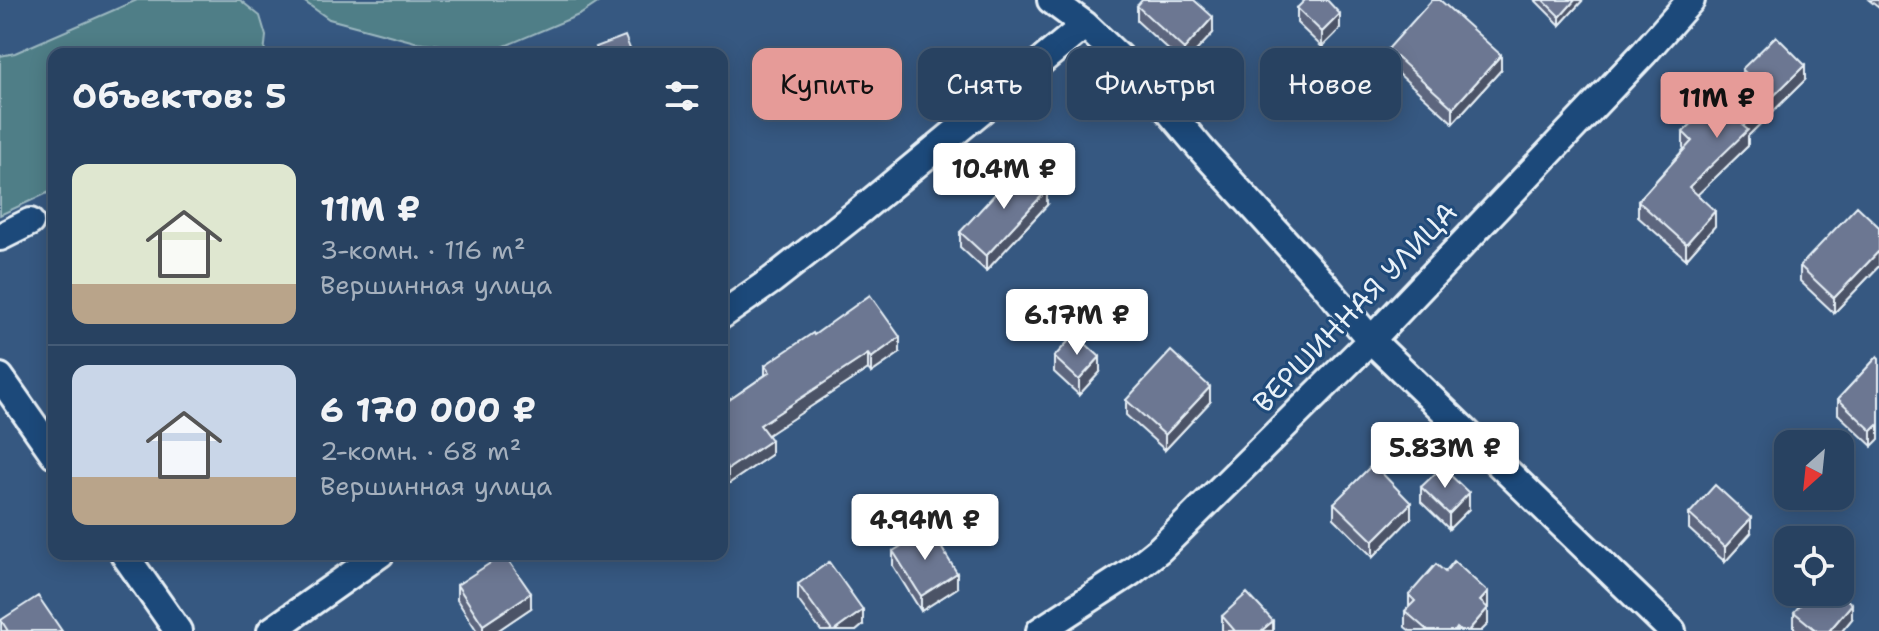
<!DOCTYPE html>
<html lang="ru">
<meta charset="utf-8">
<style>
:root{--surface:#284261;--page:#344d6a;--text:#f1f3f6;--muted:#a5b0bd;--line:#445b76;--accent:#e69b98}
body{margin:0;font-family:"Shantell Sans",sans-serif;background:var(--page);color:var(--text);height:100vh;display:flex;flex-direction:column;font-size:30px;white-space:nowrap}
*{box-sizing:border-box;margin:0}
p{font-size:26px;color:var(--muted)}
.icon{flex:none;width:44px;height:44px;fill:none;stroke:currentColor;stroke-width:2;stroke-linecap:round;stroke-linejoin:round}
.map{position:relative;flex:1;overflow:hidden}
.side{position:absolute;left:48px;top:48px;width:680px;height:512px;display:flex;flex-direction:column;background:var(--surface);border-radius:16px;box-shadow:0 4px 20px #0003,0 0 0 2px var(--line)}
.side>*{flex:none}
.banner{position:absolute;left:752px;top:48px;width:760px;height:72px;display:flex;gap:16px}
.needle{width:52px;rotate:207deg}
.buttons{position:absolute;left:1774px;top:430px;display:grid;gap:16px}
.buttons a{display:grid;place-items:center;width:80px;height:80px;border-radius:16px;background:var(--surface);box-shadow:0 4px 20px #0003,0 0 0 2px var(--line);font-size:40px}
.price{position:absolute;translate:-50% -68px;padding:0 18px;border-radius:8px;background:#fff;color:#222;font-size:26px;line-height:52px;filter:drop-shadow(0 2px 4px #0008)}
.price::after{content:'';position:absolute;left:50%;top:48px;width:24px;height:18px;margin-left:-12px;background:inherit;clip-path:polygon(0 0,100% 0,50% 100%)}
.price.on{background:var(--accent);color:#111}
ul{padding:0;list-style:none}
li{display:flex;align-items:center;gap:24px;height:200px;padding:0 24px}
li+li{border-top:2px solid var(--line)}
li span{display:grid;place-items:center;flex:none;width:224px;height:160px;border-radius:16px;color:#555}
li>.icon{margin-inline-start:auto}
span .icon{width:96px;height:96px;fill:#fffc;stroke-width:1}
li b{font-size:34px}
h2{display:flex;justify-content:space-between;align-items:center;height:96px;padding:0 24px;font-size:34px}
.tag{padding:0 28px;border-radius:16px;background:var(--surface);box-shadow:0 4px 20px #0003,0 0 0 2px var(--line);font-size:28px;line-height:72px}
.tag.on{background:var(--accent);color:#111}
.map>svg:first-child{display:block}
.green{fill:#4f7e87;stroke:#9cb8c0;stroke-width:2}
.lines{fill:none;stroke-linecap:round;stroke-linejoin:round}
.minor-casing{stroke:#e8f1f8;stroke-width:32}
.minor{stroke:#1f4a7a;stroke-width:26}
.wall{fill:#5d667e;stroke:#e8f1f8;stroke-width:2}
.shaded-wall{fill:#4c5366;stroke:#e8f1f8;stroke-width:2}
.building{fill:#6c7792;stroke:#e8f1f8;stroke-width:2}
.labels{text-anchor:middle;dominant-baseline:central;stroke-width:6;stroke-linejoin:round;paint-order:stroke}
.street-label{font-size:28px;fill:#e8f1f8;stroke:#1f4a7a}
</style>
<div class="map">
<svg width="1879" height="631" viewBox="0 0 1879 631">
<rect width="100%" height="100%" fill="#365881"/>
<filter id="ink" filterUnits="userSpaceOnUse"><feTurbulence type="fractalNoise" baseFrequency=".0125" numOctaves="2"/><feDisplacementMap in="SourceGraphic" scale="16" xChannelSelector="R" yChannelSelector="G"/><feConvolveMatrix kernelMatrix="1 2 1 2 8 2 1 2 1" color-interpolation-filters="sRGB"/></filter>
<g filter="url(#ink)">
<!-- green -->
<path class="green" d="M137,0H240L260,16L266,36L264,54H54V190L0,215V56L15,53Z
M302,0H602L581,14L493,51L415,42L329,19Z"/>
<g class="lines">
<!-- minor casing -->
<g class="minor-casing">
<path id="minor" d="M1051,0L1085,25L1142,79L1201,149L1322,282L1371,340L1672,631
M0,237L30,222
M722,315L772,280L856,214L1085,25
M0,377L54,454
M124,554L178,631
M271,631L380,554
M1040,631L1131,572L1160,549L1371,340L1644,53L1691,0"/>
</g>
<!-- minor -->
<use href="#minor" class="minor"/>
</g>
<!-- wall -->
<path class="wall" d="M1535,0H1583L1560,25Z
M1869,0H1879V8Z
M1137,6L1213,33L1184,64L1137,21Z
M1297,8L1340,29L1322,47L1297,23Z
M1388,49L1501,70L1453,123L1388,64Z
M1742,69L1805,80L1748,136V146L1697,195L1715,226L1686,259L1638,217V201L1684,149L1683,147V132L1742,77Z
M1047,205L986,271L960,247V232Z
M1879,227V266L1834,313L1800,281V266Z
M814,335L900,353L871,373L868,369L767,435L771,455L728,484L722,476V405L765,375V365Z
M1054,357L1100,372L1079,395L1054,372Z
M1877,357L1872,446L1838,414V399Z
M1126,400L1210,402L1165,450L1126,415Z
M1421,487L1469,509L1449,529L1421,502Z
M1334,503L1411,518L1373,557L1334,518Z
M1689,514L1751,533L1725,562L1689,529Z
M893,551L957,588L921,611L893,566Z
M798,584L863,625L856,631H821L798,600Z
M457,585L531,608L497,631H477L457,600Z
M1409,595L1488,607V624L1481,631H1410L1405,627V611L1409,607Z
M1794,612L1852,619L1842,631H1798L1794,628Z
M1222,616L1273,631H1222Z
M1,620L62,631H1Z"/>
<!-- shaded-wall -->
<path class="shaded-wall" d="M1575,0H1583L1560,25V17Z
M1340,14V29L1322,47V32Z
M1213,17V33L1184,64V49Z
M1501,55V70L1453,123V108Z
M1805,65V80L1748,136V146L1689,203V187L1743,126Z
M1047,190V205L986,271V256Z
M1715,211V226L1686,259V244Z
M1879,251V266L1834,313V298Z
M900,337V353L871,373V358Z
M868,354V369L760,440V425Z
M1100,357V372L1079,395V380Z
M1210,387V402L1165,450V435Z
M1879,424V439L1872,446V431Z
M771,440V455L728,484V469Z
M1469,493V509L1449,529V514Z
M1411,503V518L1373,557V541Z
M1751,518V533L1725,562V547Z
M957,573V588L921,611V596Z
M1488,592V607L1480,616V601Z
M531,593V608L497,631H483V625Z
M1852,604V619L1842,631H1829Z
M1488,608V624L1481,631H1468Z
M863,610V625L856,631H834Z
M1273,621V631H1261Z"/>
<!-- building -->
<path class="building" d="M1142,0H1194L1213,17L1184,49L1137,6Z
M1305,0H1327L1340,14L1322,32L1297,8Z
M1432,0H1440L1501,55L1453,108L1388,49Z
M1543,0H1575L1560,17Z
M625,36L632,54H599L596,47Z
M1776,36L1805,65L1743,126L1748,130L1689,187L1715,211L1686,244L1638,201L1692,141L1683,132L1746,73L1742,69Z
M1021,166L1047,190L986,256L960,232Z
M1857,206L1879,227V251L1834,298L1800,266Z
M870,295L900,337L871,358L868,354L760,425L771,440L728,469L722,460V405L770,372L765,365L813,333L814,335Z
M1075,334L1100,357L1079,380L1054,357Z
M1171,351L1210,387L1165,435L1126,400Z
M1877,357L1879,359V424L1872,431L1838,399Z
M1373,464L1411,503L1373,541L1334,503Z
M1442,467L1469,493L1449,514L1421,487Z
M1715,485L1751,518L1725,547L1689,514Z
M930,529L957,573L921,596L893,551Z
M504,554L531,593L483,625L457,585Z
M1454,561L1488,592L1480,601L1488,608L1468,631H1460L1457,628L1455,631H1428L1405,611L1415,601L1409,595L1436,564L1445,572Z
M829,562L863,610L834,631H832L798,584Z
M1811,592H1838L1852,604L1829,631H1817L1794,612Z
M1247,593L1273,621L1261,631H1235L1222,616Z
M38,596L62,631H8L1,620Z"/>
</g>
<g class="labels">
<!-- street labels -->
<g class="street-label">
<text transform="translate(1355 307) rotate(-46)">ВЕРШИННАЯ УЛИЦА</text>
</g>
</g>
</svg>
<div class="buttons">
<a><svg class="needle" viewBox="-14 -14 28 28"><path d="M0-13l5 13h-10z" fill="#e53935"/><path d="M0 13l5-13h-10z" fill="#a5b0bd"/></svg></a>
<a><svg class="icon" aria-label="locate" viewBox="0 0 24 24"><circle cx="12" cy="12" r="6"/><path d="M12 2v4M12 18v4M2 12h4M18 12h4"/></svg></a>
</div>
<b class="price on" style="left:1717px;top:140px">11M ₽</b>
<b class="price" style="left:1004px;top:211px">10.4M ₽</b>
<b class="price" style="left:1077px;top:357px">6.17M ₽</b>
<b class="price" style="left:1445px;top:490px">5.83M ₽</b>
<b class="price" style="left:925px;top:562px">4.94M ₽</b>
<div class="banner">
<a class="tag on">Купить</a>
<a class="tag">Снять</a>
<a class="tag">Фильтры</a>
<a class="tag">Новое</a>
</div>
<section class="side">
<h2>Объектов: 5<svg class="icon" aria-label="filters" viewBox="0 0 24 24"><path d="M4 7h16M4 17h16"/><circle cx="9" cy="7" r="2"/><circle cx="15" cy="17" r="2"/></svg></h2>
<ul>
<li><span style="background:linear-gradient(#dfe7d0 75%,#b9a48a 0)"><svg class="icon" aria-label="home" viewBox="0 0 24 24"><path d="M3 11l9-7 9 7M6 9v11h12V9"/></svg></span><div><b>11M ₽</b><p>3-комн. · 116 m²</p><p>Вершинная улица</p></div></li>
<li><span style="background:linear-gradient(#c9d6e8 70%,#b9a48a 0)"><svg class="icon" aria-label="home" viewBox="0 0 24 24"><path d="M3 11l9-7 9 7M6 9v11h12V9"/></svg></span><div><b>6 170 000 ₽</b><p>2-комн. · 68 m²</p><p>Вершинная улица</p></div></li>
</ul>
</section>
</div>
